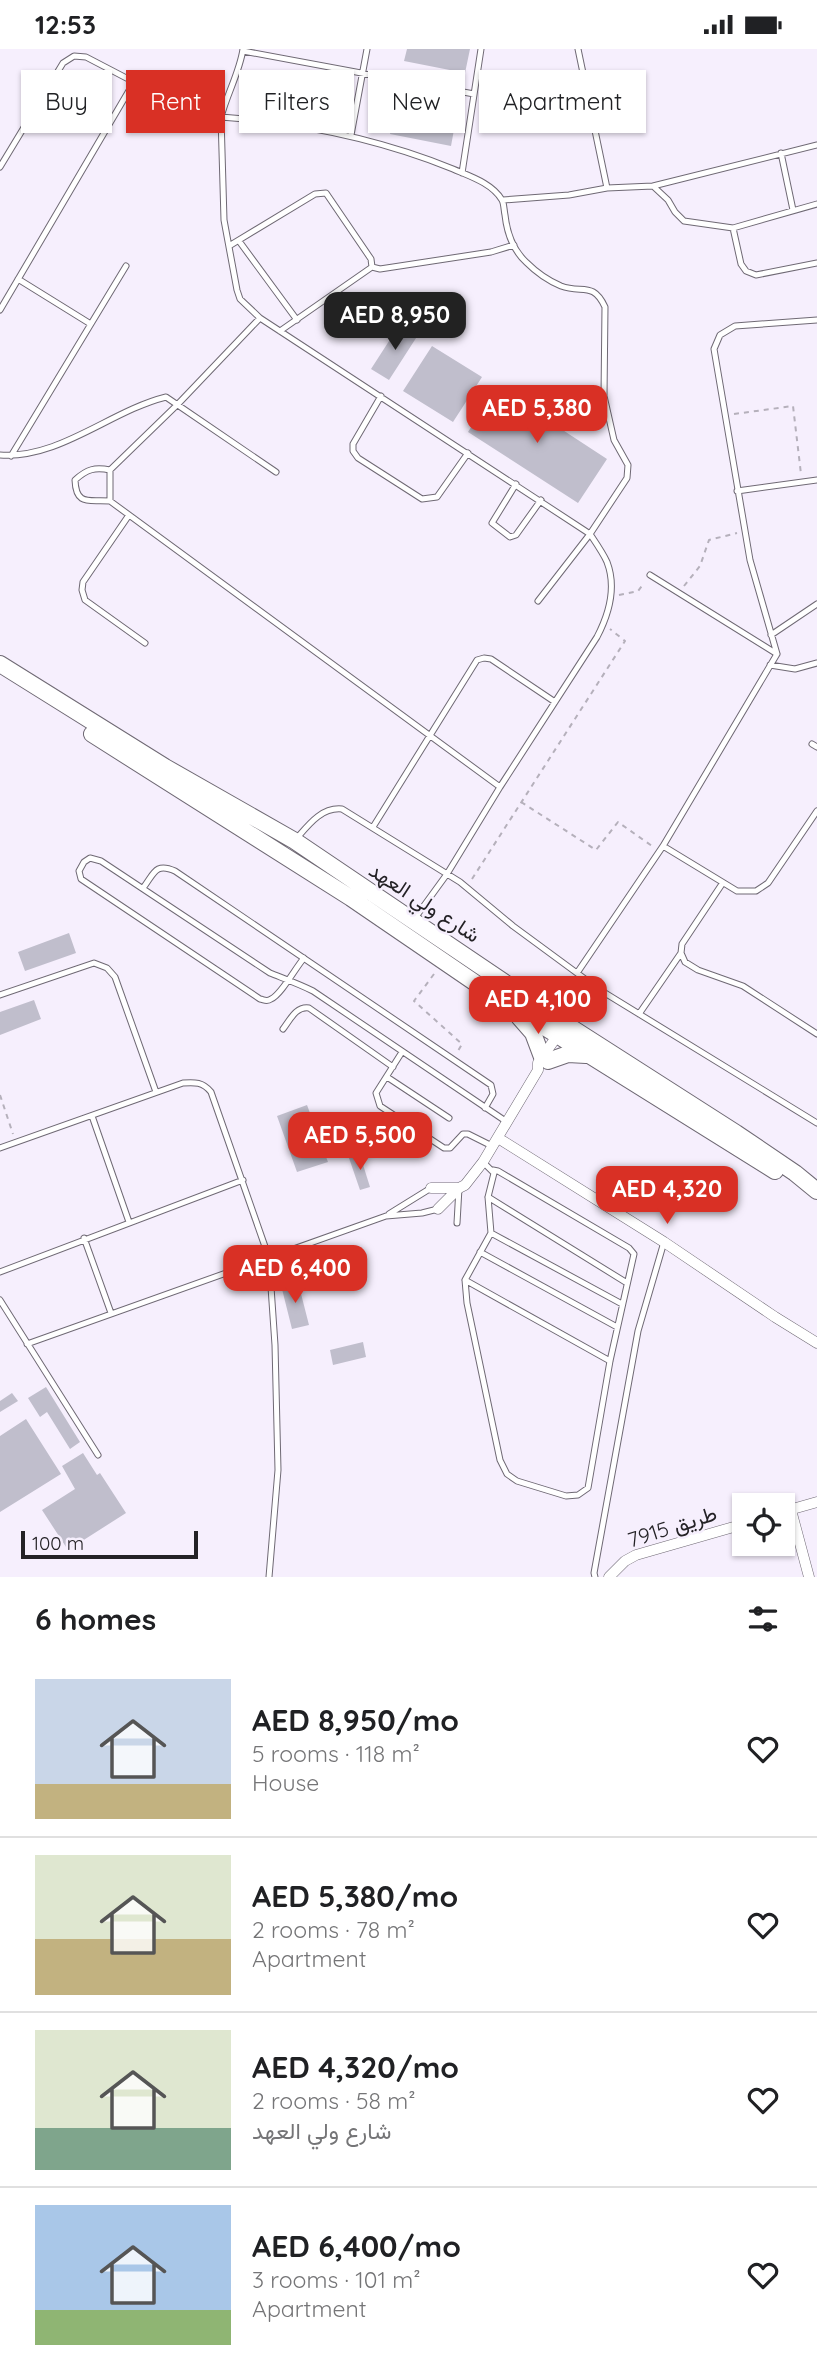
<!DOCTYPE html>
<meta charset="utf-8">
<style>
:root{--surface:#fff;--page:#f6f6f6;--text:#202124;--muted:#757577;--line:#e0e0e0;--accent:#d93025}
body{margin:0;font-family:Quicksand,Vazirmatn,sans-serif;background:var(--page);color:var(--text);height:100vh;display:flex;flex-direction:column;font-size:26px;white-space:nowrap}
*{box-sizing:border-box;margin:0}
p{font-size:23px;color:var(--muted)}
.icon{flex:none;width:38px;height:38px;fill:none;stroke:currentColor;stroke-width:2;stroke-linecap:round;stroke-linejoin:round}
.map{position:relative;height:1528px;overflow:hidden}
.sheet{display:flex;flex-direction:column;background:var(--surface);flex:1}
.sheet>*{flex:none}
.hud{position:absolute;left:21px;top:21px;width:775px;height:63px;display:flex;gap:14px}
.controls{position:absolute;left:732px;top:1444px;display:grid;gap:14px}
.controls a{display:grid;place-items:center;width:63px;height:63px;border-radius:0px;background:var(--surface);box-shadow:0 2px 5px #0004;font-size:35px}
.scale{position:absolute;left:21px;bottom:18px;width:177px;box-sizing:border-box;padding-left:7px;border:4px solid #242226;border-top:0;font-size:19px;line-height:24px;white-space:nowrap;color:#242226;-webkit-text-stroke:5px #f6effd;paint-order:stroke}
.price{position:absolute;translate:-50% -60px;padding:0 16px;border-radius:14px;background:var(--accent);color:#fff;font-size:23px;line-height:46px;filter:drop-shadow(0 2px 4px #0008)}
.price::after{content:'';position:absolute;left:50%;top:42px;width:21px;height:16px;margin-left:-10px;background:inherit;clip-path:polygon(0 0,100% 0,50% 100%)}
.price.selected{background:#222;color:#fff}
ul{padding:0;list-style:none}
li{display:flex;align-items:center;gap:21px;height:175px;padding:0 35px}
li+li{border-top:2px solid var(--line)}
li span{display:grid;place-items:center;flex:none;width:196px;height:140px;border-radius:0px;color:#555}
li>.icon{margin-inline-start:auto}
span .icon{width:84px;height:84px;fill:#fffc;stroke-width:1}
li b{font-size:30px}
h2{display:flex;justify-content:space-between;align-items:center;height:84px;padding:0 35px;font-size:30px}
.chip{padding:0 24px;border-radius:0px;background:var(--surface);box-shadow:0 2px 5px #0004;font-size:24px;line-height:63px}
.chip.selected{background:var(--accent);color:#fff}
.status{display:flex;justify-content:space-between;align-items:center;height:49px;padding:0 35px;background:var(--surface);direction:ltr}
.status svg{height:19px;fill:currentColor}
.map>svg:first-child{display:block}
.building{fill:#c0becc}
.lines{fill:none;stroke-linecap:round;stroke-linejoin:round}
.lane-casing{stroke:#6f6974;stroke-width:7}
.street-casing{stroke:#6f6974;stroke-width:11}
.primary-casing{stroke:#6f6974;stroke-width:18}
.path{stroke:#b5b0bb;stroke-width:2;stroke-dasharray:5 5;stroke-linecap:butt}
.lane{stroke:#fff;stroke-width:5}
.street{stroke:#fff;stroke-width:10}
.primary{stroke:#fff;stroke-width:16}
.labels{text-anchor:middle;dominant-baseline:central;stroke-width:5;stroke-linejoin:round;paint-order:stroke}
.street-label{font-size:21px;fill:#242226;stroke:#f6effd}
</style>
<div class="status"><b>12:53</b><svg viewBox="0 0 49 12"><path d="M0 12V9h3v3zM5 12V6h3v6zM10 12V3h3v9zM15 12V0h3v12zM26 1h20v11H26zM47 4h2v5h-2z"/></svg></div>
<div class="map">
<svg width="817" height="1528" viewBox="0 0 817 1528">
<rect width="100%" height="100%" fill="#f6effd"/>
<!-- building -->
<path class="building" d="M407,0H470L465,24L404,12Z
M263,22L324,34L317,71L256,59Z
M397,48L458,59L451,97L390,85Z
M400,275L418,286L389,331L371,320Z
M432,297L482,328L453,373L403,342Z
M497,338L607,410L578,454L468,383Z
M69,884L76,904L25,922L18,903Z
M34,951L41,970L0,986V963Z
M307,1056L328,1113L297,1123L277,1067Z
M360,1106L370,1138L360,1141L349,1109Z
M298,1233L309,1276L292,1280L281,1236Z
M363,1293L366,1308L333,1316L330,1301Z
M46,1338L80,1393L70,1400L47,1363L40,1368L28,1349Z
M12,1344L18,1352L0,1363V1352Z
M26,1370L61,1425L0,1463V1387Z
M83,1404L97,1426L100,1424L126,1464L68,1501L42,1461L75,1440L62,1417Z"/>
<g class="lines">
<!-- lane casing -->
<g class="lane-casing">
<path id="lane" d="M578,0L607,139L653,137L668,151L675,163L684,172L733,179L741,215L746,222L756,226L817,214
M243,2L474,45
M351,86L367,0
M781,104L793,161
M0,118L63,14L74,7L86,8L134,33L221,68C227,45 240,22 243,0
M462,124L481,0
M653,137L817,96
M503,151L569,146L607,139
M733,179L817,155
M239,192L297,271
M229,197L315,145L326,144L371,210L372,218
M18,230L89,274
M0,261L134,33
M260,269L178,355L110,421C95,418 87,420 75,431C76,458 90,450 110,452L500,738
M280,282L372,218L380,220L491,203L514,196
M381,347L353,395V402L358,409L422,450L437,448L468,404
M0,406C60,410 110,362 166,348L276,423
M11,407L126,217
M516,435L492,474L510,488L516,486L541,451
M737,442L817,431
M110,452V421
M129,466L83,533L82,541L85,551L145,594
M771,586L817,555
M777,605L750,511L714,300L720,286L735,277L817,271
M770,616L795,620L817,614
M812,695L817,698
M373,778L477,611L484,609L491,610L555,653
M297,789C309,775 322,758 342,760L460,833L513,877L600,941L817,1074
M663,797L737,842H756L768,834L817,762
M722,835L682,895L681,904L685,913L698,921L743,937L817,985
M143,839C154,825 155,813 175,822L491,1036L493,1045L485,1059
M415,869L447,825L500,738L597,588C609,565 617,539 607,513C603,504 596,494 590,485L260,269L240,250L237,241L224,171L221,68C301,74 379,90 453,120C469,127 492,134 502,151C504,154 504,162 505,166C507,184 512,200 526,213C536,223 549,232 561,237C582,245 593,232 605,258L604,347L614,391L628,416L627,429L590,485L538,552
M304,909C296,918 281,946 271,950C267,953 265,951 260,950L81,830L79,822L84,813L90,809L101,812L270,924C285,930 299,935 313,942L507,1073
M577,924L663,797L777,605L650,526
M0,946L94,914L107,919L115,928L156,1043
M639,965L681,904
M283,980C290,971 296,957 309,959L393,1018
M402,1003L376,1044L380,1057L444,1099H450L463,1085H468L492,1097
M387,1028L449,1069
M92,1067L129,1173
M0,1099L183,1034C195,1033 203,1033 211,1043L269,1209L275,1296L278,1421L269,1528
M483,1113L494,1124L488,1148L491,1184L465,1231L467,1254L500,1411L507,1425L517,1432L566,1447L578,1446L588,1439L610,1312L634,1205L629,1199L498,1122L493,1121
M488,1148L627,1234
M389,1165L431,1139
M457,1174L459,1139
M491,1184L622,1255
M84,1189L111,1264
M480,1203L617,1278
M0,1223L243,1131
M465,1231L610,1312
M0,1251L98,1406
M27,1295L386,1167L422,1164L438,1160
M595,1528L594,1524L638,1282L664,1193"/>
</g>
<!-- street casing -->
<g class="street-casing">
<path id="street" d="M498,1089L664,1193L775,1268L817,1294
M431,1139H459L465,1136L483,1113L538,1021V1014L560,983
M438,1160L459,1139
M791,1461L809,1528
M782,1463L817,1453
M609,1528L625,1512L636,1506L744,1475"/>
</g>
<!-- primary casing -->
<g class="primary-casing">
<path id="primary" d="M0,615L165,718L295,792L572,979L736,1084L795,1124L817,1142
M92,685L351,849L493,946L775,1122
M519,968L533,984L542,1008
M548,1012L568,1005L586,1006"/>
</g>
<!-- path -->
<path class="path" d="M734,365L793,357L801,425
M684,537L700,517L709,491L737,484
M619,546L638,542L644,534
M521,753L596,801L618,773L652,797
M472,830L625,592L610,580
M434,925L414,952L462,995L458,1002
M0,1046L13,1085"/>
<!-- lane -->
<use href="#lane" class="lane"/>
<!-- street -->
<use href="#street" class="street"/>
<!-- primary -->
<use href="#primary" class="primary"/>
</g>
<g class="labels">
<!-- street labels -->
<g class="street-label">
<text transform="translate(425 853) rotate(33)">شارع ولي العهد</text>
<text transform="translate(672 1477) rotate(-18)">طريق 7915</text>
</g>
</g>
</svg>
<div class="controls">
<a><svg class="icon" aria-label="locate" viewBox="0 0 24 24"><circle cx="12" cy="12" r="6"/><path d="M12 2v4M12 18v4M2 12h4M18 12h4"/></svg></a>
</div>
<div class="scale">100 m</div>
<b class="price selected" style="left:395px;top:303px">AED 8,950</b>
<b class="price" style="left:537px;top:396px">AED 5,380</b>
<b class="price" style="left:538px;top:987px">AED 4,100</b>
<b class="price" style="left:360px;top:1123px">AED 5,500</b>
<b class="price" style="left:667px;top:1177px">AED 4,320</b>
<b class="price" style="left:295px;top:1256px">AED 6,400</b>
<div class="hud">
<a class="chip">Buy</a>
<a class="chip selected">Rent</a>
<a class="chip">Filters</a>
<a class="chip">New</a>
<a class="chip">Apartment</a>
</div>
</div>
<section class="sheet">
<h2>6 homes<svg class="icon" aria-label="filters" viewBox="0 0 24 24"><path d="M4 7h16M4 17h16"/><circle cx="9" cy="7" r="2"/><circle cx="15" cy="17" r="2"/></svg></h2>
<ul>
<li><span style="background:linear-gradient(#c9d6e8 75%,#c2b280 0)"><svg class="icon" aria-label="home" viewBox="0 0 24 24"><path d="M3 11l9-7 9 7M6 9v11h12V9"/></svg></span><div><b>AED 8,950/mo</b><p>5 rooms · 118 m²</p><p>House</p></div><svg class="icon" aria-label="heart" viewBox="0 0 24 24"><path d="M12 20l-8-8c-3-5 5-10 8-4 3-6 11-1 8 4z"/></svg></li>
<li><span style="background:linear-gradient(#dfe7d0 60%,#c2b280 0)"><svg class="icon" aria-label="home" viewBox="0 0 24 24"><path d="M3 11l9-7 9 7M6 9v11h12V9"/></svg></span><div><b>AED 5,380/mo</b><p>2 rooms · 78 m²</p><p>Apartment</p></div><svg class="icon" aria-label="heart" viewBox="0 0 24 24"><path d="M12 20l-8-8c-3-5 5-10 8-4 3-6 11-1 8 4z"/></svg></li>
<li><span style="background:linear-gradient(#dfe7d0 70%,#7fa58c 0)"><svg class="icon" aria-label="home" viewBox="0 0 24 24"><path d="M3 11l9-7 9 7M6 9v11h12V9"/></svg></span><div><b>AED 4,320/mo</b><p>2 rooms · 58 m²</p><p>شارع ولي العهد</p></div><svg class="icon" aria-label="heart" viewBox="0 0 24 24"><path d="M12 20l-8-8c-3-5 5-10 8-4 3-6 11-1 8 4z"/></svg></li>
<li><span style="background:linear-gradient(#a9c7e8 75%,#8fb573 0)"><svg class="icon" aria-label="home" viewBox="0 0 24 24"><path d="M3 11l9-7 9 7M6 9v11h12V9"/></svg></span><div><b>AED 6,400/mo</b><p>3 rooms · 101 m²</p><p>Apartment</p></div><svg class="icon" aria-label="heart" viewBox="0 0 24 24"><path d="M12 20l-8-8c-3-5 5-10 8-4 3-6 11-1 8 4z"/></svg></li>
</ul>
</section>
